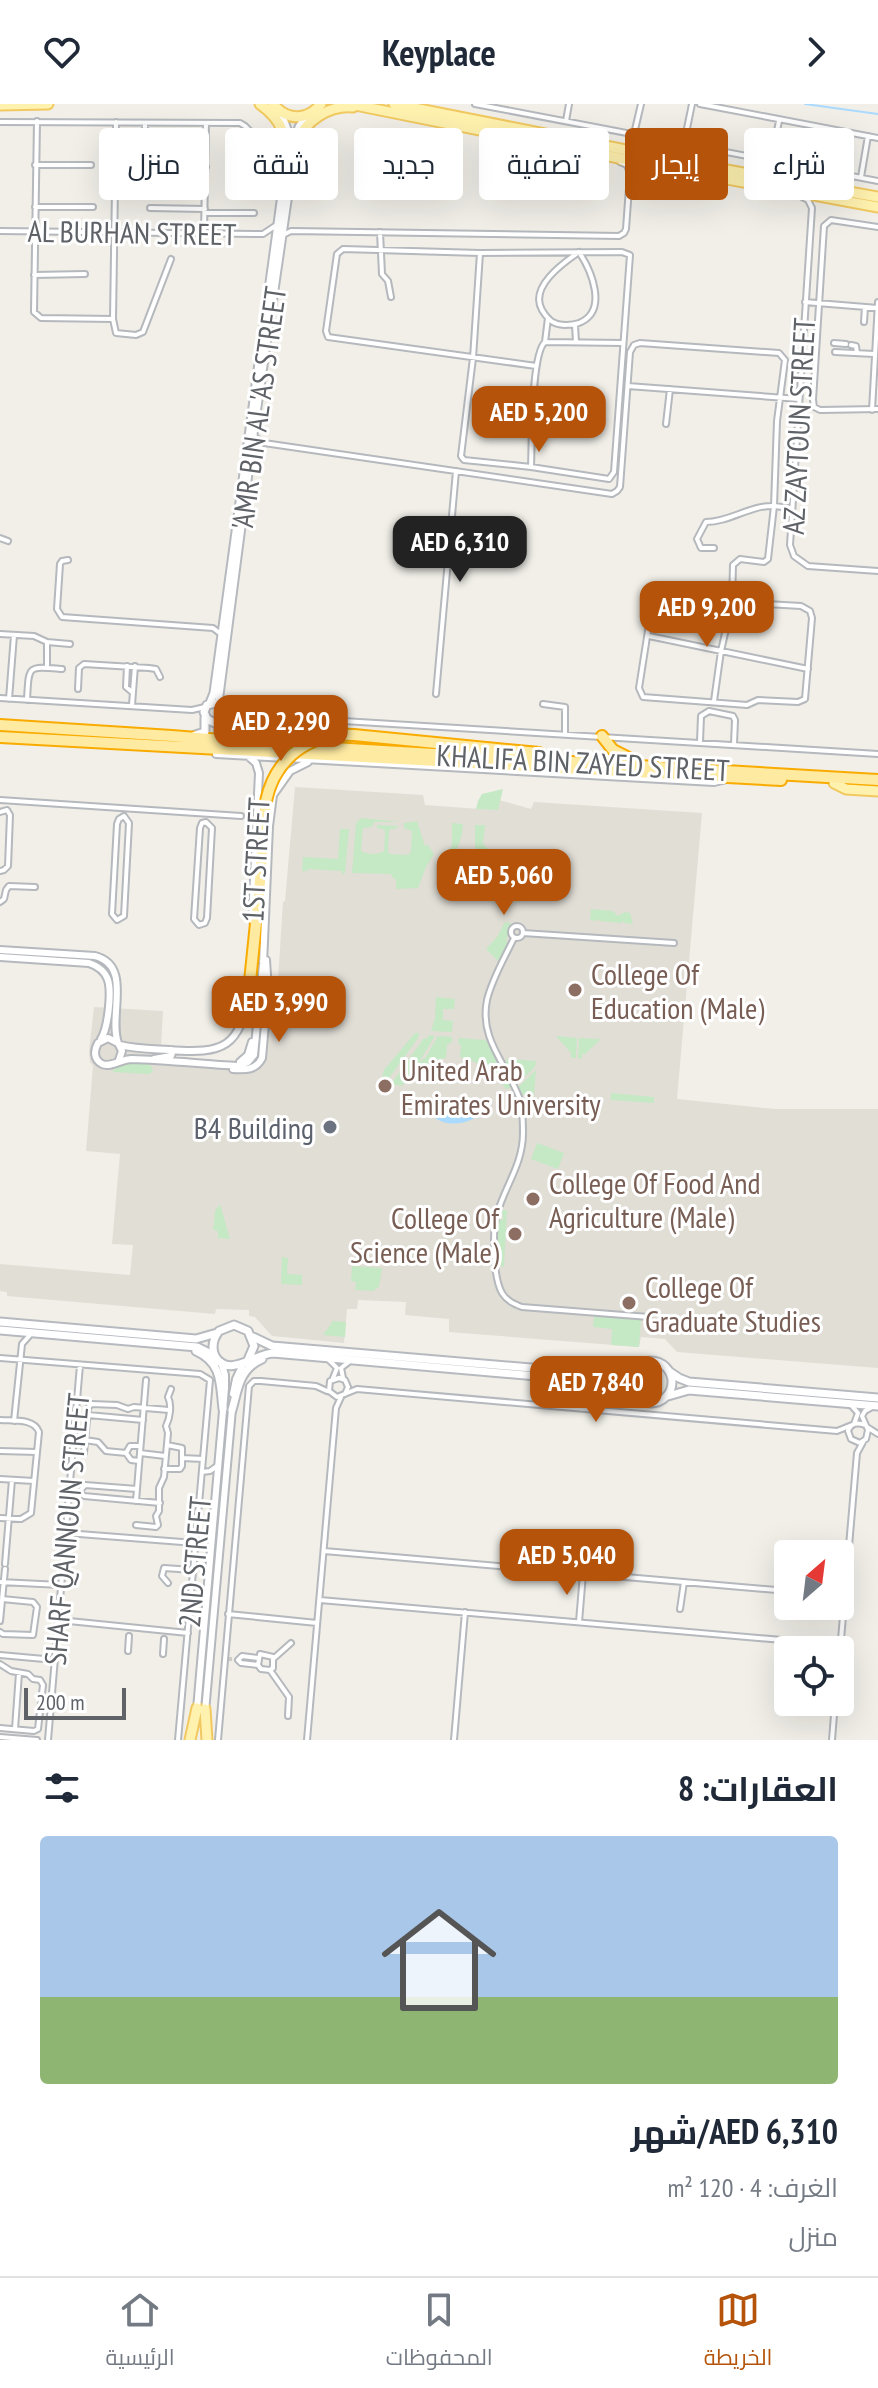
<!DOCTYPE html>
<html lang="ar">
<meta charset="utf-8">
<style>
:root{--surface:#fff;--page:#f6f6f7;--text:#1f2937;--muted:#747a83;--line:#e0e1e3;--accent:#b45309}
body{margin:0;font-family:"PT Sans Narrow",Cairo,sans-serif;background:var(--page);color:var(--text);direction:rtl;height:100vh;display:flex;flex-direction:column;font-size:30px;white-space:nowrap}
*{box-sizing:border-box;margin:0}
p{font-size:26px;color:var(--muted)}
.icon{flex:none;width:44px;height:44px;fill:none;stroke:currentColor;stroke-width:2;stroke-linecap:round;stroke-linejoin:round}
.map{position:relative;height:1636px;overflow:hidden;direction:ltr}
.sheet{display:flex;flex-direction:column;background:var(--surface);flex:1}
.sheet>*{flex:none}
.banner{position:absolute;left:24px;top:24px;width:830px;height:72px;direction:rtl;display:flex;gap:16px}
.needle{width:52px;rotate:28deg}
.controls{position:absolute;left:774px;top:1436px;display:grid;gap:16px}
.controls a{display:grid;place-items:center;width:80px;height:80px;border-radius:8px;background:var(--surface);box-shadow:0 8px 32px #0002;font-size:40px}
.scale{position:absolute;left:24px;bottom:20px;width:102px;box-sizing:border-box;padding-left:8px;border:4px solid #5f6368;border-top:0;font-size:22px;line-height:28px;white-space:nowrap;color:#5f6368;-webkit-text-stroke:6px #fff;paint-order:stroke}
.price{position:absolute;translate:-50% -68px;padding:0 18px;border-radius:16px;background:var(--accent);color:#fff;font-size:26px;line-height:52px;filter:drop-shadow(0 2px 4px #0008)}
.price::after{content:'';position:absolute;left:50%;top:48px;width:24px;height:18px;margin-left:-12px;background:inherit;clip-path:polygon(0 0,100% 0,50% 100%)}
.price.on{background:#222;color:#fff}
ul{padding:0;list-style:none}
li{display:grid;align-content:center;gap:16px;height:424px;padding:0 40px}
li+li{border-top:2px solid var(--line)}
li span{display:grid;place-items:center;height:248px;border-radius:8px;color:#555}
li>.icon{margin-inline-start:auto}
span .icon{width:144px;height:144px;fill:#fffc;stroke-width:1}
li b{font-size:34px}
h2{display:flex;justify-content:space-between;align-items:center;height:96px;padding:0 40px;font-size:34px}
.pill{padding:0 28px;border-radius:8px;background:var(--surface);box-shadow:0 8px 32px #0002;font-size:28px;line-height:72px}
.pill.on{background:var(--accent);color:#fff}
header{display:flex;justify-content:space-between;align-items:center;height:104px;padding:0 40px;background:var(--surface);font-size:36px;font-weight:600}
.tabs{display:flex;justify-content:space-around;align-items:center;height:112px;border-top:2px solid var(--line);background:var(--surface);font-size:22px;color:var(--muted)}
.tabs a{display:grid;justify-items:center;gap:4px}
.tabs .on{color:var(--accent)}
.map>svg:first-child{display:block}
.education{fill:#e1ded6}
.green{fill:#c5e8c5}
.water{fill:#aadaff}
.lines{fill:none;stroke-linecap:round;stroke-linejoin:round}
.stream{stroke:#aadaff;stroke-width:2}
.minor-tunnel{stroke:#ccccc8;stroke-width:4;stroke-dasharray:4 2;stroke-linecap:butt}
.minor-casing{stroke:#b5b8bc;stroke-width:8}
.tertiary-casing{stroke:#b5b8bc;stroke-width:10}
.secondary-casing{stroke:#b6babf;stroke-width:11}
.primary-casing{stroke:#f2c960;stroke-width:13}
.trunk-casing{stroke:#f9ab00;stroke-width:14}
.minor{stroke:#fff;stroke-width:4}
.tertiary{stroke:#fff;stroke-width:6}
.secondary{stroke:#fff;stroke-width:7}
.primary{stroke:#fff2af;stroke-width:9}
.trunk{stroke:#feeaa1;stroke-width:10}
.trunk-bridge-casing{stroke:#f9ab00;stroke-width:14;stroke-linecap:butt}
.trunk-bridge{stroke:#feeaa1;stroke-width:10}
.education-dot{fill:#8d6e63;stroke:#fff;stroke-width:3}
.worship-dot{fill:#6b7280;stroke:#fff;stroke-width:3}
.labels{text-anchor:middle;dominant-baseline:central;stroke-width:6;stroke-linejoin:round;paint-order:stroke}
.street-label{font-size:30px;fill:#5f6368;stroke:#fff}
.education-label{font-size:30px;fill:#785e54;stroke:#fff;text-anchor:start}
.worship-label{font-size:30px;fill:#5b616d;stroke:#fff;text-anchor:end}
</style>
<header><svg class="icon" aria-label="forward" viewBox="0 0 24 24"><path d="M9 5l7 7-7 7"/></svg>Keyplace<svg class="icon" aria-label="heart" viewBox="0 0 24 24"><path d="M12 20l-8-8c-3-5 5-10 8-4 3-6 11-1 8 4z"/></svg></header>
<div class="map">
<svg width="878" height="1636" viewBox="0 0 878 1636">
<rect width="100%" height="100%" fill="#f1efe8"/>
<!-- education -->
<path class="education" d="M295,683L423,691L425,701L466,704L497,706L499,696L531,705L534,698L702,709L677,995L775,1005H878V1264L677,1248L665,1235L641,1233L639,1243L449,1228V1215L405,1211L406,1198L358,1196L357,1205H347L344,1239L272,1232L255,1213L249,1212V1206L216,1205L215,1210L7,1192V1188L0,1187V1160L130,1171L133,1141L112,1140L120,1050L86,1047L93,962L90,958L89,948L94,903L163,907L160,959L248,968L257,965L265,957L268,907H276L283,798L285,797Z"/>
<!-- green -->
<path class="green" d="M503,685L498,706L476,705L478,697L482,690Z
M361,714L400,718H374L372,723L363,724L361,746C364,751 379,751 384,747L385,726L377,724V721L398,722L397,724L389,726L388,748L391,750L408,751L411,747L412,727L404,724V719L417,717L425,742L428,741L434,750L426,763L418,784L396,785V776L392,773L391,770L352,769L356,719Z
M452,719L463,720C462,739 456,748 445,762L442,758H437L452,742Z
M475,721H485L483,740L489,746L484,751L489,763L485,765L475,743Z
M340,725H349L345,769L342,770V767L308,765L307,767H302L303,753L338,755Z
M591,805L613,807L618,812L625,808L630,809L633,820L625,819L623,817L621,819L600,817L598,815L596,817L590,816Z
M505,818L511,819L506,837L509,839L500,859L486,845L497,833Z
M436,893L455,895L454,905H443V916L453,917L452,928L431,927L435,914Z
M415,929H419L418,934L387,977H381L384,966Z
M429,931L435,932L419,958L426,953L438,932L452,933V938L447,941L446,954C426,957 415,966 402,982L391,980L424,934L426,935Z
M556,932L577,934L576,954H571V949Z
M459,934L486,936L511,984L506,985C495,968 480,958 460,953L461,941L458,940Z
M579,934L600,935V936L585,950H582V955L578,954Z
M507,955L536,957L535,963L516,981L504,959Z
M129,959L150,960L153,967L149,970L112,968L118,962Z
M536,966L534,993L519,990L517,984Z
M611,989L654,993V999L611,996Z
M537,1039L564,1049L558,1065L531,1055Z
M220,1100L230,1135L218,1134V1127L213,1126L215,1107Z
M502,1106H507L504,1163L499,1162L496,1130L498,1115L503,1116Z
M282,1153L288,1154L287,1170L302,1171V1181L281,1180Z
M352,1162L382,1164L379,1183L373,1187L355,1186L356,1178L351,1177Z
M594,1212L641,1216L639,1243L611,1241L612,1225L593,1223Z
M333,1217L346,1218L345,1233L323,1231Z"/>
<!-- water -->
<path class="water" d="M476,998H484L490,1003C472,1020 448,1027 428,1009L453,1010Z"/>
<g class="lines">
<!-- stream -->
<path class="stream" d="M805,0L878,10"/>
<!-- minor-tunnel -->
<path class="minor-tunnel" d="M228,1555H233"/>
<!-- minor casing -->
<g class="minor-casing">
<path id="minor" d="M475,0L878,77
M700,0L878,34
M37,17L34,208L41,214L113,215
M566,17L569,0
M0,18L240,19L245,22L262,39V68
M116,18L113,215L116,229L136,231L143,228L171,155
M145,19V58L148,62L206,63
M634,30L641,0
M659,35L658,43L662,51
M684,39L692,0
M771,57L779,17
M35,61H91
M799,63L801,53L817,57L816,66
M630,70L637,64L645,63
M861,73L868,32
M802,93L808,96L812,104L790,441L794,452L808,462L878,467
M35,103H93
M150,104L205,105
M205,109H254
M878,123L831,116L824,122L813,296L814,303L820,306L878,305
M0,127L263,130L275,122
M380,128L382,170L388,177L391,193
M204,129L206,19
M283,131L291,127L619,132L624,129L626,125L630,70L627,61L620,58
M579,148C591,166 609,207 579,219C573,221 561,222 555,219C549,217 545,211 542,206C529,183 563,159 579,148Z
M480,149L473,254L461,352L464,356L531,363L609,375L614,368L630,151L622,148L480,149L343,145L337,150L326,227L328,233L536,262
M34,171L85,170
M805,198L878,204
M864,218L865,203
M575,221L576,238
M545,238L548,214
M834,239L846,240
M851,241L856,242L857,249
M835,248L874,250
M628,282L799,295
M872,306L878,198
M666,320L670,285
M255,333L264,339L612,390L617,387L620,383L630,248L634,241L640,239L779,249L785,256L777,317L774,402C750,401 730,418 706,418L697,435L701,444H714
M531,363C532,340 531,250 545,238L623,239
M0,434L8,437
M68,456L62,457L60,460L57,505L62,513L213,524L221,530
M663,494L801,502L810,507L812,514L805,595L798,598L758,596L747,601L643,593L639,584L652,501L656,495Z
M0,530L34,532L47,538L70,540
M649,532L808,565
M47,538V563
M127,562L126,583L132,588
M78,585L79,564L84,560L149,564L156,565L160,573
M436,590L456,367
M0,594L192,606L205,603
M9,595L14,531
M27,596C29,561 27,562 62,565
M714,597L721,547L732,498L733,461L740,455L764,458L768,455L774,402L791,404
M543,600L565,603V629
M132,601L135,562
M223,614L246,611L878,650
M700,638L701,612L709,607L733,612L735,616L734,640
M0,696L241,712
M0,708L7,706L10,711L8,762L4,766L0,767
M124,712L129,719L124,812L117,816L112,810L117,720L119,715Z
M206,718L212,724L207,814L205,819L199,821L194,815L200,724L202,719Z
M0,798L4,795L6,786L9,782L35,783
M511 828a6 6 0 1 1 12 0a6 6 0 1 1-12 0Z
M523,829L674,839
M514,834C505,853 492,875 487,896C479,935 506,959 519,993C523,1004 523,1017 523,1029C523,1060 505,1082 497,1110C492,1128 493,1173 502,1189C507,1197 514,1200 522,1203L649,1213
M0,1254L200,1270L210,1276L178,1636
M329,1256L337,1264L333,1274
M343,1274L341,1264L350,1257
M345,1290L348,1283L345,1276L339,1274L330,1277L329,1287L337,1293L357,1285L837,1327L852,1321
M851,1301L858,1309L854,1320
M88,1311L143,1316
M0,1316C13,1317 34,1314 39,1328L31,1409L21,1415L0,1414
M14,1317L22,1240L30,1231
M865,1321C857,1318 851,1319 848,1327L851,1335L860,1339L866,1335L868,1326L862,1312L865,1307L872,1303
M867,1323L878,1330
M85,1336L98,1338L106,1347L126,1349
M0,1347L37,1348
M84,1349L88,1304L91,1300L117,1301L128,1305L134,1303L169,1306
M140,1349L165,1352
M182,1354L203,1355
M139,1357L131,1356L126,1349L130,1342H140
M164,1365H180L182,1362V1344L167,1341
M202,1368L210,1367L217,1362
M0,1375L34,1377
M137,1385L85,1381L80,1387L84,1392L160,1399
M136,1397L146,1276
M136,1421L156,1423L158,1421L156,1412L159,1407V1384L164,1373L168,1329L166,1322C170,1314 172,1301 168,1293L171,1285
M66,1429L195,1439
M324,1447L788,1487
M5,1460L12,1376
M0,1478L61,1481
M168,1479L162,1472L164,1464L193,1466
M320,1496L840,1541
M680,1505L684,1478
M228,1510L317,1519
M59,1516L188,1529
M0,1517L5,1465
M579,1518L583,1470
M0,1528L3,1530L33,1531L37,1503L33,1498L2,1495
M128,1547L129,1532
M840,1547L857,1349L863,1338
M163,1550L164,1535
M0,1551L55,1556
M273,1555L291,1539
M0,1560L11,1567L28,1570L33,1575L40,1576L43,1581L38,1625L34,1627L0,1624
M258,1561L260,1550L273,1553V1564L270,1566L261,1565L258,1561L241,1559L238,1556L242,1552L258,1554
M270,1566L289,1593L288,1612
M15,1625L19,1569
M0,1633L37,1636
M48,1636L80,1261
M218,1636L249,1282L254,1277H261L316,1282L327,1287
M307,1636L336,1304L341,1293
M454,1636L465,1508
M832,1636L835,1598"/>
</g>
<!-- tertiary casing -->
<g class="tertiary-casing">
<path id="tertiary" d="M216,650L714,678L727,675
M248,652L256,659L259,669L252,816
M0,846L95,852C133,862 108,911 118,939
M0,853L89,859C98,862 105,867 108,876C112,889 108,924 101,935
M120,941C136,945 153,945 169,946C224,950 240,944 249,887
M154,955L171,952L172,949L170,946
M119,956L122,947L118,939L108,934L98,939C94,946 93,955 102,960C111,964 121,955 132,955C167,956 202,960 238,962L248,958L254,951L263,860L269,722L273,691L290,667L308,658
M240,958L248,951L252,938
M233,965C246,966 256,966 262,954L268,886L266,856
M233,1290L236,1275L243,1260
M197,1605L225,1284V1271L221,1258
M205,1608L232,1305"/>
</g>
<!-- secondary casing -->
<g class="secondary-casing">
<path id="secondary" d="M280,7L288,28L287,51
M295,36L299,23L307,12
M210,599L214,589L284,76
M220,601L219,591L254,323L290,76
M221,616L215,619L207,615L204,608L207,601L216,599L222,603L224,610L219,627L228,634
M195,631L205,628V614
M0,1218L196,1235L217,1229
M0,1226L197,1243L215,1252
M253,1233L272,1242L613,1271L624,1270L637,1262
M196,1247C223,1259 220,1281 223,1305
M248,1256L254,1242L248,1227L234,1221L219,1227C213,1235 211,1243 215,1252C228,1275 254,1250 273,1249L616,1279L626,1283L633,1289
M630 1278a21 21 0 1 1 42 0a21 21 0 1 1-42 0Z
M670,1268L679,1274L689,1278L878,1294
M668,1292L689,1286L878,1302
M232,1306C238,1285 239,1265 262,1255"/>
</g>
<!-- primary casing -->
<g class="primary-casing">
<path id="primary" d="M260,0C297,27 278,43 283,79
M273,0C287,17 307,17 321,0
M350,0L673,65L878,103
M394,0L732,67L878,93
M0,1L48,0
M289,79C294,66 294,53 297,40C304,16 330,1 353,3
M834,679L846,685L878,687
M205,1605L207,1636
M190,1636L197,1604"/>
</g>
<!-- trunk casing -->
<g class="trunk-casing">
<path id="trunk" d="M0,621L172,632L282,641L878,676
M354,631L539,649
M602,632L613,646L635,657
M0,633L781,676
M249,887L259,790L266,697"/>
</g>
<!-- minor -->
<use href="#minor" class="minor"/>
<!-- tertiary -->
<use href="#tertiary" class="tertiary"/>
<!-- secondary -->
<use href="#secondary" class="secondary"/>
<!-- primary -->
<use href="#primary" class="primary"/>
<!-- trunk -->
<use href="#trunk" class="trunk"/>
<!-- trunk-bridge casing -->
<g class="trunk-bridge-casing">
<path id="trunk-bridge" d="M266,697C275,654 310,628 354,631"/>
</g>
<!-- trunk-bridge -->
<use href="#trunk-bridge" class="trunk-bridge"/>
</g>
<!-- markers -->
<g class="education-dot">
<circle cx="575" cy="886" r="8"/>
<circle cx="385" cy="982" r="8"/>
<circle cx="533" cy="1095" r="8"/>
<circle cx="515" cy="1130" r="8"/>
<circle cx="629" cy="1199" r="8"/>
</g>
<circle class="worship-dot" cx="330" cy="1023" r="8"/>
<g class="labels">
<!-- street labels -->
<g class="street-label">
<text transform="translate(132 128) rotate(1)">AL BURHAN STREET</text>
<text transform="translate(258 304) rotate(-82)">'AMR BIN AL 'AS STREET</text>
<text transform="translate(798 322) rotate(-87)">AZ ZAYTOUN STREET</text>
<text transform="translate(583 658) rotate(3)">KHALIFA BIN ZAYED STREET</text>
<text transform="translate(255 756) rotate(-87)">1ST STREET</text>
<text transform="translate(66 1425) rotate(-85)">SHARF QANNOUN STREET</text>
<text transform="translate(194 1458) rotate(-85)">2ND STREET</text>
</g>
<!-- education labels -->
<g class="education-label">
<text x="591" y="869">College Of<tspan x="591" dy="34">Education (Male)</tspan></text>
<text x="401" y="965">United Arab<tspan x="401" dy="34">Emirates University</tspan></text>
<text x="549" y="1078">College Of Food And<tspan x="549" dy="34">Agriculture (Male)</tspan></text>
<text x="499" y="1113" text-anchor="end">College Of<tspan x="499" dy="34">Science (Male)</tspan></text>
<text x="645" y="1182">College Of<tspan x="645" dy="34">Graduate Studies</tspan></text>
</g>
<!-- worship labels -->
<g class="worship-label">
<text x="314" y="1023">B4 Building</text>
</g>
</g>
</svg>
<div class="controls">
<a><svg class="needle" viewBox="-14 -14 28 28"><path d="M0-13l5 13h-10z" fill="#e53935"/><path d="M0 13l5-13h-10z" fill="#747a83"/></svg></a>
<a><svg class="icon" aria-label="locate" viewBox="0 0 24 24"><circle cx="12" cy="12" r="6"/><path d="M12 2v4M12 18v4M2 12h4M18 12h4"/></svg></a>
</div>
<div class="scale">200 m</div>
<b class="price" style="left:539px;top:350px">AED 5,200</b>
<b class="price on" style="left:460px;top:480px">AED 6,310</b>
<b class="price" style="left:707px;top:545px">AED 9,200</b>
<b class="price" style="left:281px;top:659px">AED 2,290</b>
<b class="price" style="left:504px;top:813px">AED 5,060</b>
<b class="price" style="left:279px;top:940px">AED 3,990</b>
<b class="price" style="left:596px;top:1320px">AED 7,840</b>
<b class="price" style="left:567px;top:1493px">AED 5,040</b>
<div class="banner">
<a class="pill">شراء</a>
<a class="pill on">إيجار</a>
<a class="pill">تصفية</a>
<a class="pill">جديد</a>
<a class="pill">شقة</a>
<a class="pill">منزل</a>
</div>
</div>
<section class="sheet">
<h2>العقارات: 8<svg class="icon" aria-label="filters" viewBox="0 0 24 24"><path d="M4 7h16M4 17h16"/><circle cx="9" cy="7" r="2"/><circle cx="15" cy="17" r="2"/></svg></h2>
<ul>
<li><span style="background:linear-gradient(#a9c7e8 65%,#8fb573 0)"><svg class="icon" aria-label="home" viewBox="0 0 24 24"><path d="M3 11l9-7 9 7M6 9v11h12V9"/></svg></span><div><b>AED 6,310/شهر</b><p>الغرف: 4 · 120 m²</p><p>منزل</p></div></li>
</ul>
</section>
<nav class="tabs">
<a class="on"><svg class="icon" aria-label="map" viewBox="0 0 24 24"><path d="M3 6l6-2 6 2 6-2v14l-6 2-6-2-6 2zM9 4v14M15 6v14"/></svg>الخريطة</a>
<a><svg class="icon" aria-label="saved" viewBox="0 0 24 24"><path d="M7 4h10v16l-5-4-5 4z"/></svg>المحفوظات</a>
<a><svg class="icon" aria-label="home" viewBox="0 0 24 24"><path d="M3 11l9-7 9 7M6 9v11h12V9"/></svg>الرئيسية</a>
</nav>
